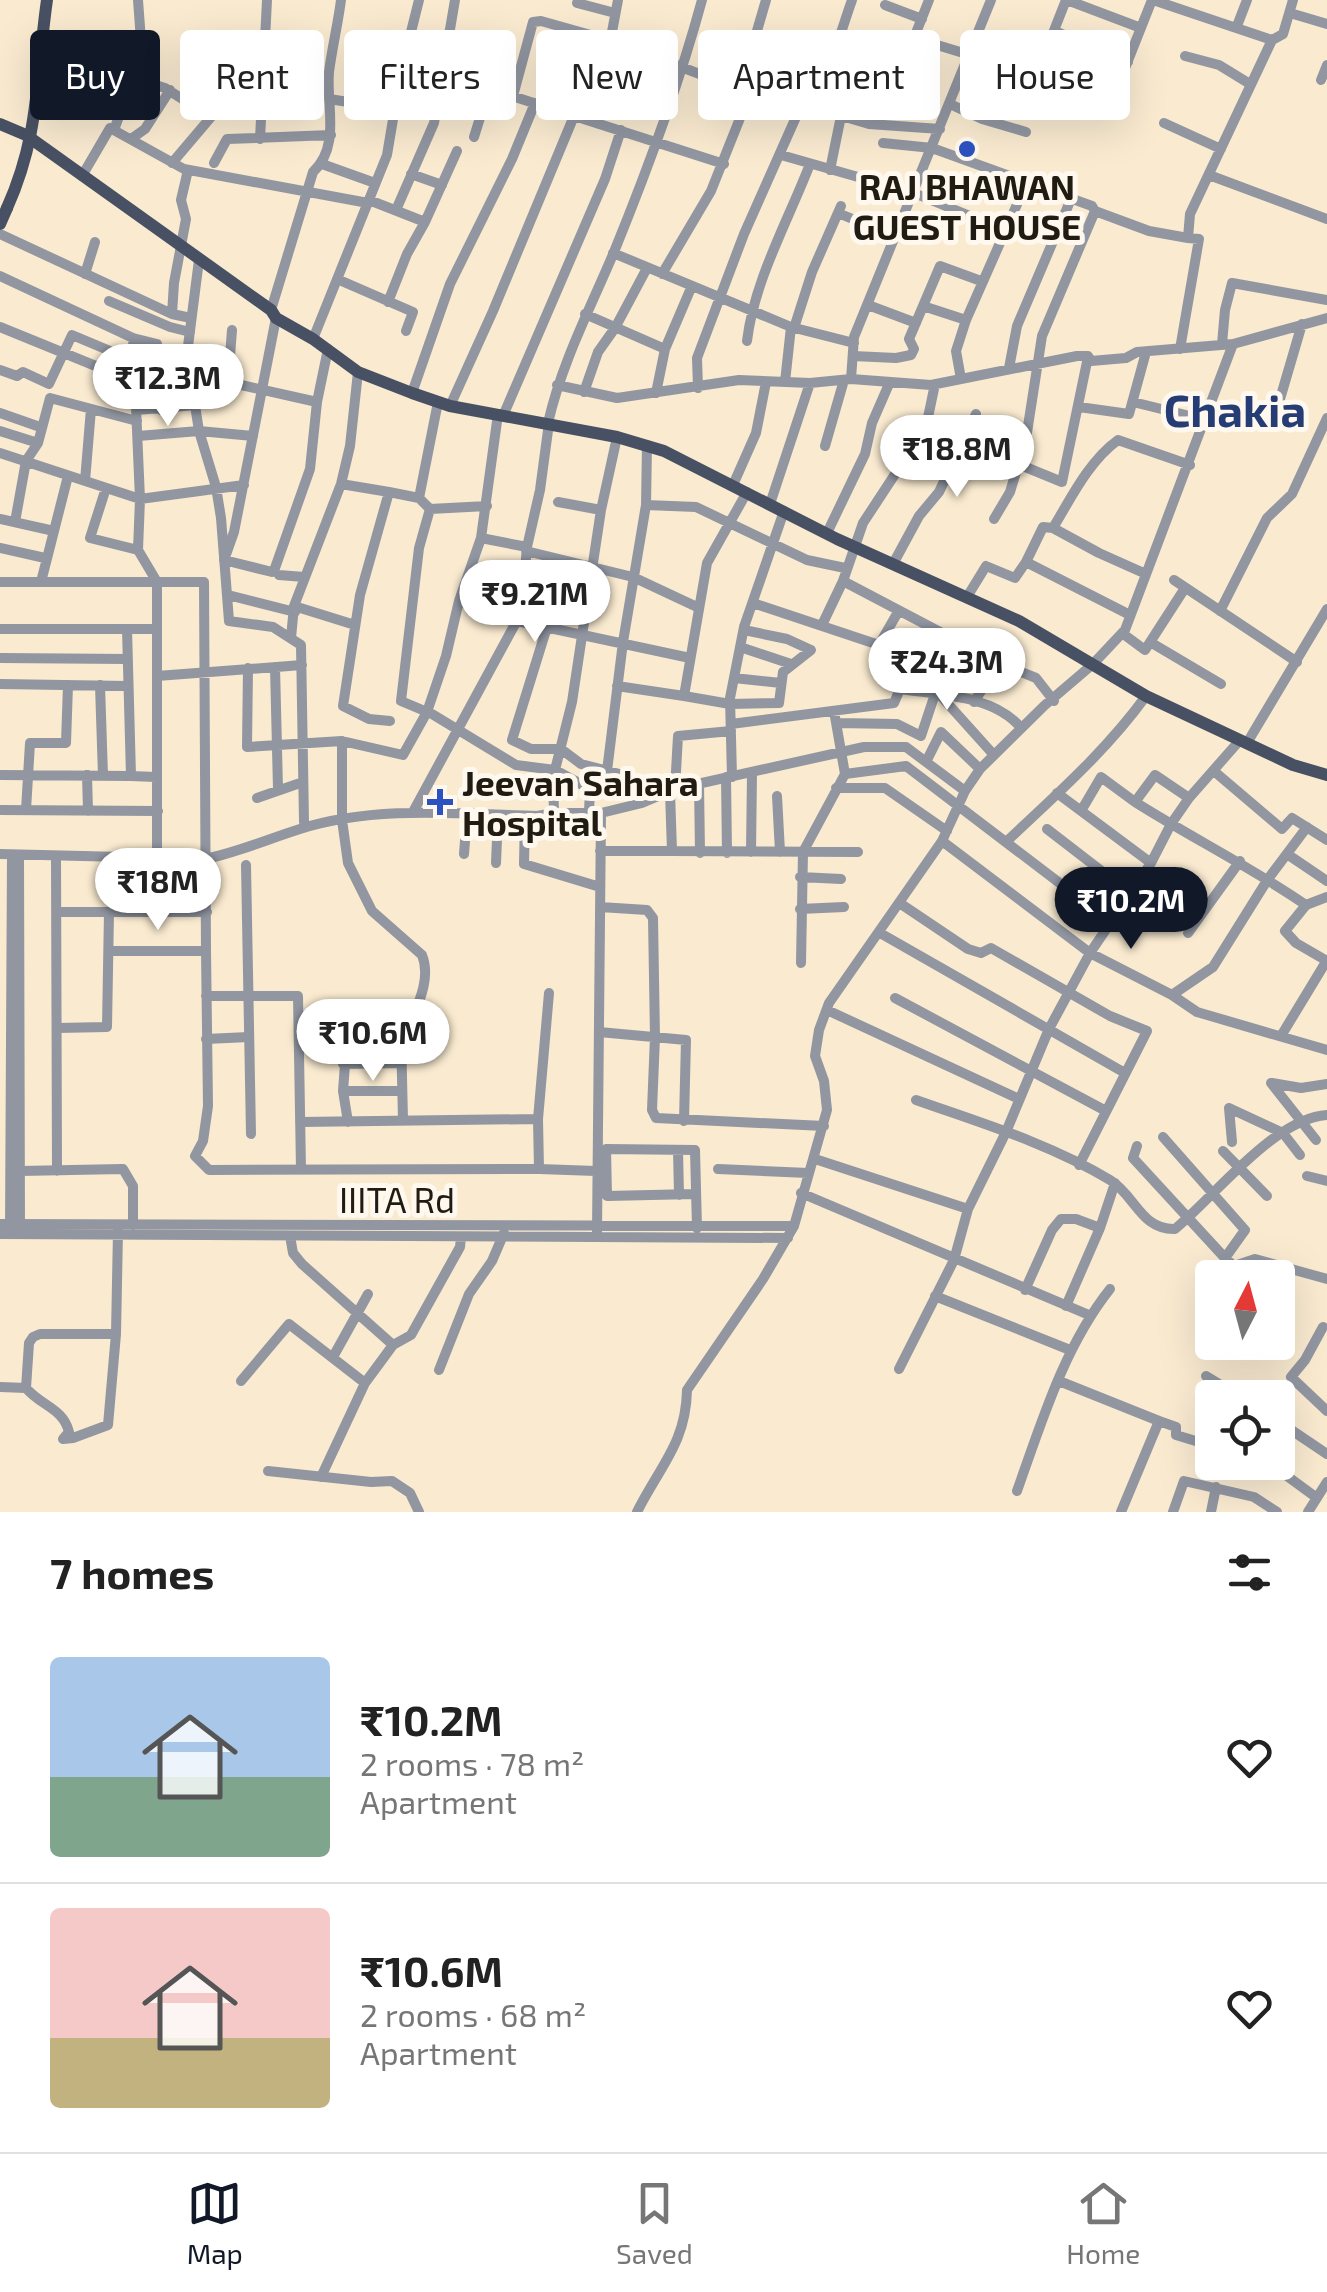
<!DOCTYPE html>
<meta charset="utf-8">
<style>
:root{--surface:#fff;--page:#f2f2f2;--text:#222;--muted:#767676;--line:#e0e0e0;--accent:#111827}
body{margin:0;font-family:"Exo 2",sans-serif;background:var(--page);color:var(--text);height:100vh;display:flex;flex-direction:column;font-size:38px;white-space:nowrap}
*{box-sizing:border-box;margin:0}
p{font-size:32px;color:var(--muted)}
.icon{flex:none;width:55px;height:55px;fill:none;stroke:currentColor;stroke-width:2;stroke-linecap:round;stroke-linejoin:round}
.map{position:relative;height:1512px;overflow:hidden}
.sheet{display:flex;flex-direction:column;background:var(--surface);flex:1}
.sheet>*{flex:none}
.top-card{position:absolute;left:30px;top:30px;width:1268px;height:90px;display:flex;gap:20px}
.needle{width:65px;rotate:6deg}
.buttons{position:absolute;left:1195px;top:1260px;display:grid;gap:20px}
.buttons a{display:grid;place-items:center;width:100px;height:100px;border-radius:10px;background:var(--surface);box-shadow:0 10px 40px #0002;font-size:50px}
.price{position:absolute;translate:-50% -85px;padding:0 22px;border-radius:35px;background:#fff;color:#222;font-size:32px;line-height:65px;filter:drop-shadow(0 2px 5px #0008)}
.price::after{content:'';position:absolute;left:50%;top:60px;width:30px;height:22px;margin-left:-15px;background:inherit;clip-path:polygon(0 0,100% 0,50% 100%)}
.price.selected{background:var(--accent);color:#fff}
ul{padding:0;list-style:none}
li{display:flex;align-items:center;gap:30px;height:250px;padding:0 50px}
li+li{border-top:2px solid var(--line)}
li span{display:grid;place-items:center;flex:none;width:280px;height:200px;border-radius:10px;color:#555}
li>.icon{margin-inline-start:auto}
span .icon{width:120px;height:120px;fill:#fffc;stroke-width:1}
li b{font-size:42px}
h2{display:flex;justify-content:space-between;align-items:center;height:120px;padding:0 50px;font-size:42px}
.pill{padding:0 35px;border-radius:10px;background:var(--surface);box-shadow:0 10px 40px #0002;font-size:35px;line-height:90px}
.pill.selected{background:var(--accent);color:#fff}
.menu{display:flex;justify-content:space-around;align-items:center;height:140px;border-top:2px solid var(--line);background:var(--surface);font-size:28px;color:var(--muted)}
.menu a{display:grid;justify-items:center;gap:5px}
.menu .selected{color:var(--accent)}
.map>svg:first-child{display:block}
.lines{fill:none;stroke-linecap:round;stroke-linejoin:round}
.minor{stroke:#9196a1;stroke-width:10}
.major{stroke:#485163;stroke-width:12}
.major-bridge{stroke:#485163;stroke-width:12}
.poi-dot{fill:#2c51c0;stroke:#fef8ee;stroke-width:4}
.labels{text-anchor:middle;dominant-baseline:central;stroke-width:10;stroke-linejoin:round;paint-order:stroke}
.poi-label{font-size:35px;font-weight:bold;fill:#211c13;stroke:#fef8ee}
.street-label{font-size:35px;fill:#211c13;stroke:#fef8ee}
.district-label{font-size:45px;font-weight:bold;fill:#263c74;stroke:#fef8ee}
</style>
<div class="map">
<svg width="1327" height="1512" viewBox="0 0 1327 1512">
<rect width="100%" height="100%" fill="#f9ead0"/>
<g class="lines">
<!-- minor -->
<path class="minor" d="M766,0L752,48L822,79
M929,0L914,38L970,55
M1067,0L1141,28
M1153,0L1272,40
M577,3L615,13
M885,5L922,19
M1290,13L1327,24
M1237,26L1247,0
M1055,31L1128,62
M45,50L165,88L211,117L172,163
M1185,56L1219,65L1250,84
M369,66L493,90L724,164
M1037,74L1070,90L1112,101L1152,0
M1321,80L1327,65
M1033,84L1066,0
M513,96L533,22L541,21L612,41L750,93L711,191L662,274
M329,99L394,109
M950,104L982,119L1026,132
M808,106L869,124L940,129
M595,122L618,0
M1164,123L1221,149
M114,130L142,54L138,0
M474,137L489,89
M131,139L145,129L170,90
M260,139L267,0
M883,143L932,148L1092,206L1095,211L1149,231L1188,238
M781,155L914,193L1004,230
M214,163L227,139L331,135
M322,164L375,183
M830,170L841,116
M411,174L442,185
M1209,175L1327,219
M82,176L110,128L184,169L368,203
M369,200L425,222L457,151
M396,210L434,123L455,0
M838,213L896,237
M0,234L172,314L191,318
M613,253L791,327L854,343
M199,260L187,354L199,431L216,487L221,518L229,621L273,627L301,645L304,822
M85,274L95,242
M0,276L133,338L157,344L161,410
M337,279L413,312L406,331
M109,301L170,327L190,332
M388,302L407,254L425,222
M868,305L916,323
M923,306L966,320
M271,310L313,172C341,146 326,105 329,72C332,48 338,24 341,0
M172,314L174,283L186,219L181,200L188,170
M585,314L665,349
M276,318L234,532L224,560L272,572L275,568L310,469L317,402L328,349
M0,327L135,382
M794,328L812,272L841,206
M232,330L228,382L317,402
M133,338L140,499L138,550L157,582V859
M313,339L387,155L401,72L419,0
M747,341C754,281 788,221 810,164
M1222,344L1225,310L1232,283L1327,300
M1180,349L1199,239L1188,238L1190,214L1272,40L1283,34L1293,0
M853,356L896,358L911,355L914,349L909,339L940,266L981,281
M1009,368L1017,326L1071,199
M0,370L17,376L23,372L49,384L72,335L134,361
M851,379L854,337L991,0
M961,379L956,351L966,320L1026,184
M785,382L791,327
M557,385L617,398L739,380L810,383L851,379L931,385L1077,356H1088L1091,361L1126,358L1137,352L1233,344
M698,388L697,358L744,234L796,117C827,88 838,39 852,0
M584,392L598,352L615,328L647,268
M412,393L450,284L512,159L535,103
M656,393L665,349L691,288
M1280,399L1302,324
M438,402L419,498L430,509L419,548L401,701L432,714L516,765L555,770L590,789L589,812
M1133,402L1206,420
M450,406L493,311L574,116
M1079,407L1129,414L1146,352
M137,410L196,405
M0,413L40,427
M503,416L605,179L621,130
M548,423C562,362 590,309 614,252C647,171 679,85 702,0
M0,431L38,443
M138,436L199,431L253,436
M965,438L1021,454
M825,446L844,380
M0,453L140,499L244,485
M1018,464L1062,482L1088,357
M85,481L91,409
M341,484L389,492
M733,485L756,433L766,382
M106,488L90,538L138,550
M558,502L601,510
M770,504L810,383
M646,505L696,507L807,560L845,568
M430,509L487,506
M0,519L54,531
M994,519L1010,492L1026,439L1042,336L1095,211
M15,522L26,461L38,443L50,398L137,421
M1053,528L1043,527L1026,562L1130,615
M827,533L865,454L872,423L889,384
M481,538L527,547
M0,548L45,558
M526,551L633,577L697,607
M893,564L919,516L939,492L976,414
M1146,574L1099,553L1053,528C1071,498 1089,461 1118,440L1190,465
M279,575L304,577
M1174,580L1297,662
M843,581L999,663L1036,678L1054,701
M0,582H204L206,951
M41,582L68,476
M228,595L295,612
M967,597L986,566L1015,578L1026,562
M459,601L517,621L690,658
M753,603L879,645L898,612
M294,606L355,625
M1220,611L1267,518L1292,494L1327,418
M822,625L843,581L863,523L926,427L935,384
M547,627L512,740L531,749H561L581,764L631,777L642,803
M0,629H157
M127,629L131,776L156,777
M1122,633L1145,650L1185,588
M291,638L294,606L341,484L350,446L358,372
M1150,642L1221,684
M740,647L791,664
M0,658L127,659
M275,667L278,789
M248,668L247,747L342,741L403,755L427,712L446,656L459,601L481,538L498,414
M157,676L302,665
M734,678L781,683
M0,684L127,686
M100,685L103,776
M617,686L684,696L707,563L747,492
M940,695L993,754
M684,696L730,704L779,703L783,672L811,650L787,639L744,630
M974,702L999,663
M390,721L369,719L343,706L360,595L389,492L419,498
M838,723L897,724L921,736L935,694
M731,724L894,703L900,689C940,695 994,695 1021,728
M1247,743L1327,609
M926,762L941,732L980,769
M607,771L623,642L646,505L647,445
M1215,772L1282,829L1292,818L1327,840
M845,774L906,766L1112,923
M0,775L131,776
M87,775L88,811
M726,777L727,853
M732,777L730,698L744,627L784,511
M699,784L700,853
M836,788H885L947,831
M675,789L678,736L731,731
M670,792L672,851L858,852
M1057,793L1151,863
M777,796L780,852
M257,798L303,782
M1135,802C1192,838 1251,867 1306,905L1327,897
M0,810L158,811
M26,810L30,743H66L68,685
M1081,811L1101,777L1135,802L1155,775L1189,798
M413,812L521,613L527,547L540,490L549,423
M554,813L553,778L572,702L601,510L617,437
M525,816L524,864L600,887
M1047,829L1130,893
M942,841L1090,953L1172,995L1197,1012L1327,1050
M1007,841C1056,795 1106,751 1146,696
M600,851H672
M751,852L752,773
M0,854L205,859C239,852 268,839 300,829C376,805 459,814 537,816L554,813H601L642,803L675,789L864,747H906L965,791
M464,854L467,815
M1287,854L1327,881
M19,855L20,1229
M56,856L57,1171
M496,863L498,815
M246,865L251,1134
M800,877L841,879
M901,904L968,949L981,953L991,948L1110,1016L1147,1031L1079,1165
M1306,905L1285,931L1296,943L1327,961
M600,907L647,910L653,918L655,1037L652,1110L656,1118L824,1126
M800,909L844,907
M58,912H207
M880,933L1125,1073
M1188,933L1240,861
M111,951H206L208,1106L203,1141L195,1156L209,1170L539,1169
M801,963L803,852L845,774L834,711
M549,993L538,1119L539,1169L596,1171
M1172,995L1213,967L1268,879L1307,827
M206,996H298L301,1169
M895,998L1106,1111
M827,1010L1019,1099
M57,1028L107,1027L109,912
M599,1032L686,1040L684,1121
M401,1035L403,1120
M1281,1036L1327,960
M299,1038H347L407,1032C416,1008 432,980 422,955L372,911L348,863L342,820V741
M347,1038L343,1091L348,1122
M206,1039L249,1037
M343,1064L402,1063
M1271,1083L1316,1140
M1272,1083L1301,1088L1327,1084
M343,1091H402
M916,1100C981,1123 1051,1144 1110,1180C1135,1195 1141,1230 1175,1229C1216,1195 1275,1118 1327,1115
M1229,1108L1283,1133L1300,1155
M1229,1108L1232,1142
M300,1122L538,1119
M1137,1146L1133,1158L1225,1258L1245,1230L1163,1137
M678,1150L679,1195
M1223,1151L1267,1196
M815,1159L968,1209
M718,1169L808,1173
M20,1171L123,1169L133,1186V1225
M1307,1176L1327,1181
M801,1193L1089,1315
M695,1194L607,1196L606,1149L695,1150L697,1228
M0,1224L794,1226
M10,1229L12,855
M597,1232L601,813
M0,1234L788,1238
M1225,1258L1234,1266L1255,1259L1327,1279
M1025,1290L1052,1230L1061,1219H1076L1100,1228
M935,1296L1070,1350
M1066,1306L1100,1228L1115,1183
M1323,1327L1305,1360L1291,1377L1327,1411
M116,1334H40L33,1337L29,1343L26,1388C41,1406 63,1408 69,1432L63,1439L73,1438L108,1425L116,1334L118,1231
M393,1345L411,1335L460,1247L461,1237
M333,1357L368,1294
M899,1369L954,1260L968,1209L1006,1132L1049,1029L1090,953L1151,863L1171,824L1189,798L1240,740
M439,1370L469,1294L492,1261L504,1233
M1206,1376L1242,1398
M241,1381L289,1324L365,1383L393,1345L302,1264L293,1253L290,1236
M1059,1381L1159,1421L1121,1512
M0,1387L26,1388
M1159,1421L1176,1427V1435L1212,1446
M1278,1421L1327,1454
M1268,1462L1317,1498
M268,1471L371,1482L392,1481L410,1493L419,1512
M321,1477L365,1383
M1017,1491C1042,1421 1064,1347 1110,1289
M637,1512C660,1466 686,1443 687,1390L763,1279L794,1226L827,1110L824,1081L815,1056L819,1030L829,1003L942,841L965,791L980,769L1045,705L1093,664L1125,630L1233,344L1327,318
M1173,1512L1184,1481L1254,1497L1277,1512
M1211,1512L1216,1487
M1308,1512L1327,1482"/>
<!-- major -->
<path class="major" d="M0,124L26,135L271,310L276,318L313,339L358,372L412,393L450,406L617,437L664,451L837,539L1019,621L1146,696L1293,765L1327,775
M0,224L7,208"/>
<!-- major-bridge -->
<path class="major-bridge" d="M7,208C40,135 36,76 47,0"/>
</g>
<!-- markers -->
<g class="poi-dot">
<circle cx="967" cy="149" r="10"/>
<path d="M435 787h10v10h10v10h-10v10h-10v-10h-10v-10h10z"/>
</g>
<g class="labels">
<!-- poi labels -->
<g class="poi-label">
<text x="967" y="186">RAJ BHAWAN<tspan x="967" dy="40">GUEST HOUSE</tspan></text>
<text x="462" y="782" text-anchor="start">Jeevan Sahara<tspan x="462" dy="40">Hospital</tspan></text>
</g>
<!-- street labels -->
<g class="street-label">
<text x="397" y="1199">IIITA Rd</text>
</g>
<!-- district labels -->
<g class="district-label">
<text x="1235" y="409">Chakia</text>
</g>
</g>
</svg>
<div class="buttons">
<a><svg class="needle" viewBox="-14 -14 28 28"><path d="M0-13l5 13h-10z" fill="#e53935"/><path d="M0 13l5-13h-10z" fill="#767676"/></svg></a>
<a><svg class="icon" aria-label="locate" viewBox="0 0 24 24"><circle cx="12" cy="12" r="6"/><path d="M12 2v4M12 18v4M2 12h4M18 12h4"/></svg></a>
</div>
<b class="price" style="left:168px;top:429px">₹12.3M</b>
<b class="price" style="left:957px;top:500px">₹18.8M</b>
<b class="price" style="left:535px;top:645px">₹9.21M</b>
<b class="price" style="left:947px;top:713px">₹24.3M</b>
<b class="price" style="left:158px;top:933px">₹18M</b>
<b class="price selected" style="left:1131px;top:952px">₹10.2M</b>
<b class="price" style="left:373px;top:1084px">₹10.6M</b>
<div class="top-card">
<a class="pill selected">Buy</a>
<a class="pill">Rent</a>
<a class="pill">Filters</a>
<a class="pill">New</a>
<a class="pill">Apartment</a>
<a class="pill">House</a>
</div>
</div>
<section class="sheet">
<h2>7 homes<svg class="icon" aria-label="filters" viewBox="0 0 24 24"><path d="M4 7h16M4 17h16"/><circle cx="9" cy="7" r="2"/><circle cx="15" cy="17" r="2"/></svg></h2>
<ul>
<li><span style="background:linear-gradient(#a9c7e8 60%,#7fa58c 0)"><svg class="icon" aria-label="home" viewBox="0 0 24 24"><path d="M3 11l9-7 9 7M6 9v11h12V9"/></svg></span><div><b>₹10.2M</b><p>2 rooms · 78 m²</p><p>Apartment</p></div><svg class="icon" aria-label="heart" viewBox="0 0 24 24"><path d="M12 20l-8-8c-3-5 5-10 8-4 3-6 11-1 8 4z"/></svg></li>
<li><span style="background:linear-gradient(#f6c9c9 65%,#c2b280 0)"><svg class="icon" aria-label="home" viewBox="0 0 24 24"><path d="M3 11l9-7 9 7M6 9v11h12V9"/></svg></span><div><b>₹10.6M</b><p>2 rooms · 68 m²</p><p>Apartment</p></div><svg class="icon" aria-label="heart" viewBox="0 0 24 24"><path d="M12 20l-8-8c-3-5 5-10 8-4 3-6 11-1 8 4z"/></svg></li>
</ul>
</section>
<nav class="menu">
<a class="selected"><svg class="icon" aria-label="map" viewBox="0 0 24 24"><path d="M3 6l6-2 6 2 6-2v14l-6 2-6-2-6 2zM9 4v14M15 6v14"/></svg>Map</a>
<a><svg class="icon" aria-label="saved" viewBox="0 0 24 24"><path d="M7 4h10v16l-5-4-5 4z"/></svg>Saved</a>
<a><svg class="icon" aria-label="home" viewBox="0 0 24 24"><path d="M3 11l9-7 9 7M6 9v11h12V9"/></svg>Home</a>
</nav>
